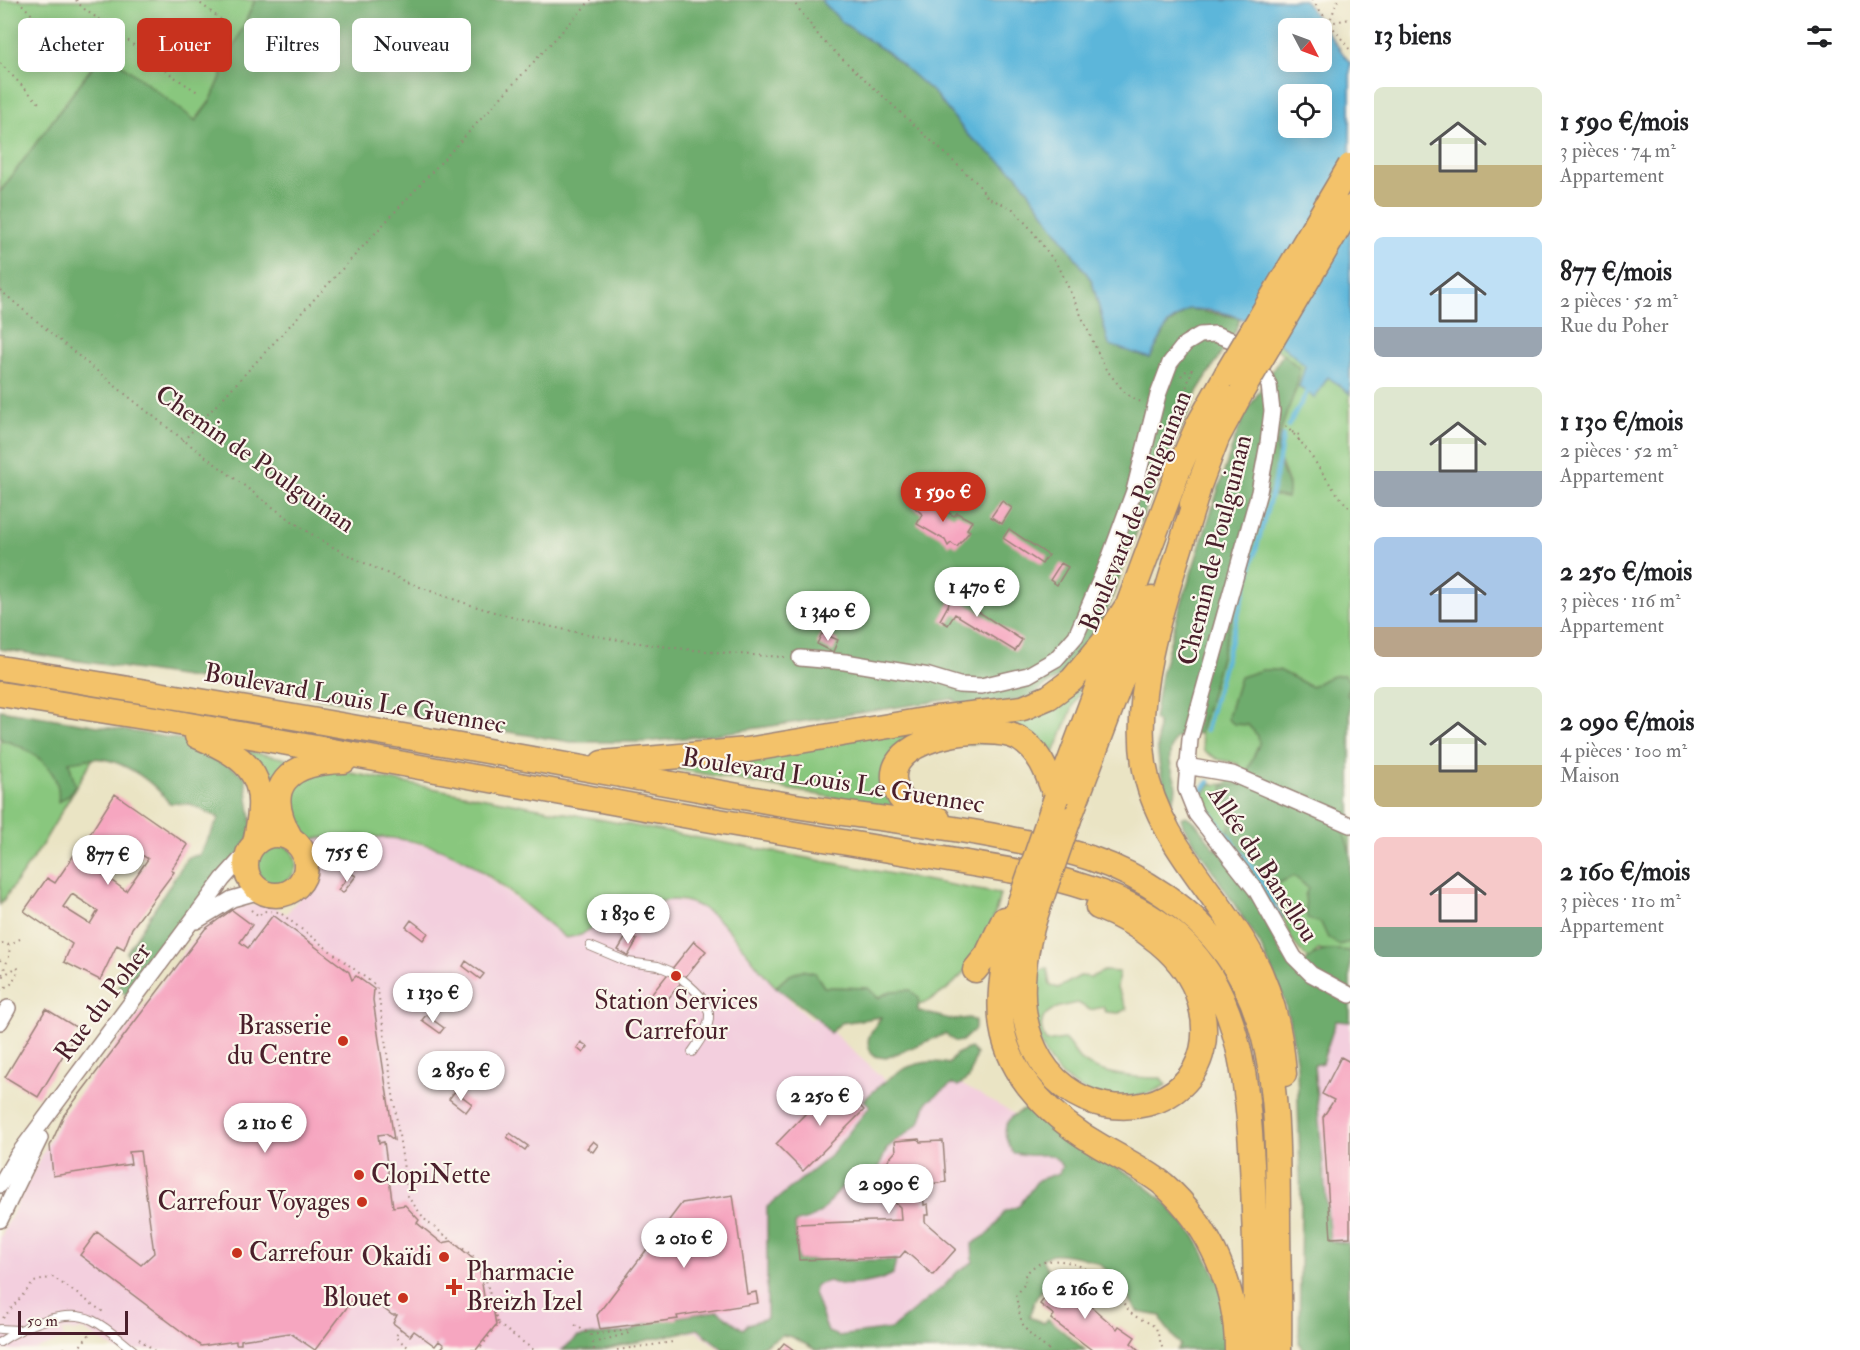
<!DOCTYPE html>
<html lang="fr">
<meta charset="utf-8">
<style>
:root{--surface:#fff;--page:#f2f2f2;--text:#202124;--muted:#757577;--accent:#c8321e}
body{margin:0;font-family:"IM FELL Double Pica",serif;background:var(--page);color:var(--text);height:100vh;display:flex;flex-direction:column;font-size:22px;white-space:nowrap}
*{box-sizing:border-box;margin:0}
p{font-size:20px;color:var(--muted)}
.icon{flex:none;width:33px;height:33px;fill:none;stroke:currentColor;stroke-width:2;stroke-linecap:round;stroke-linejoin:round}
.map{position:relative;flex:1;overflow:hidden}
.drawer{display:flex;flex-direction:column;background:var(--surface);width:510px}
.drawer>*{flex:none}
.top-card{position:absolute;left:18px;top:18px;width:570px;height:54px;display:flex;gap:12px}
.needle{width:39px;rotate:131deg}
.controls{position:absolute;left:1278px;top:18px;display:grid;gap:12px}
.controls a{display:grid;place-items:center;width:54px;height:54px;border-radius:9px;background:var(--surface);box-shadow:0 3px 15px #0003;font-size:30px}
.scale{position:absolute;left:18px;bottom:15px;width:110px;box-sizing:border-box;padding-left:6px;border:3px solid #4a1f2b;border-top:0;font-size:16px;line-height:21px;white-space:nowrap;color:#4a1f2b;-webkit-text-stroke:4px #fbf7ec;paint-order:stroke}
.price{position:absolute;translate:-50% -51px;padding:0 14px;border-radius:21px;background:#fff;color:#222;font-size:20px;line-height:39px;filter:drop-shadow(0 2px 3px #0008)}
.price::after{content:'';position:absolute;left:50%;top:36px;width:18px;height:14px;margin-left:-9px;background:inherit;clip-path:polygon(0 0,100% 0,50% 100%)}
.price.selected{background:var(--accent);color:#fff}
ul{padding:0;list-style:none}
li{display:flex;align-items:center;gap:18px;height:150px;padding:0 24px}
li span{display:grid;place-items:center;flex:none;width:168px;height:120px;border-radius:9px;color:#555}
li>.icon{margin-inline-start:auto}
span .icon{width:72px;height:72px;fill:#fffc;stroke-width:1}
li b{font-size:26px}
h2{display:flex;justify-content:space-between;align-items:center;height:72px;padding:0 24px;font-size:26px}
.pill{padding:0 21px;border-radius:9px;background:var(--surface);box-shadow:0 3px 15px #0003;font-size:21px;line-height:54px}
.pill.selected{background:var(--accent);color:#fff}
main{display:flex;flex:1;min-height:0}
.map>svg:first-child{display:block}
.built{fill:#f3cfde}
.green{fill:#89c77e;stroke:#6a7354;stroke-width:1.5}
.forest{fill:#6eac6d;stroke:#5c664c;stroke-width:1.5}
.water{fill:#5cb6da;stroke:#536a82;stroke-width:1.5;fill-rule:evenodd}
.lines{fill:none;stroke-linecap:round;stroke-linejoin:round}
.stream{stroke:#5cb6da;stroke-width:4.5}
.building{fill:#f6a6c0;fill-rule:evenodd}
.lane-casing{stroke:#9a8278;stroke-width:10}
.street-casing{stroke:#9a8278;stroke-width:18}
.primary-casing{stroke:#9a8278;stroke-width:27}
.path{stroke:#9a8278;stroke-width:2;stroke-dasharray:1.5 4.5;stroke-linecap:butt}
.lane{stroke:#fff;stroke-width:8}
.street{stroke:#fff;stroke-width:15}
.primary{stroke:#f3c26a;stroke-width:24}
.primary-bridge-casing{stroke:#9a8278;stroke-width:27;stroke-linecap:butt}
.primary-bridge{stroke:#f3c26a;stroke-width:24}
.poi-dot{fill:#c8321e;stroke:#fbf7ec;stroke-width:2}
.labels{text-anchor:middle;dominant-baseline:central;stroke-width:4.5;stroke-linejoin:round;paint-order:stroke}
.street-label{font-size:26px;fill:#4a1f2b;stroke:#fbf7ec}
.poi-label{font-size:26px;fill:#4a1f2b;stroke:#fbf7ec;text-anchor:end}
</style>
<main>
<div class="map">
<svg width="1350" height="1350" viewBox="0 0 1350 1350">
<rect width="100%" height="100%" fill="#fbf7ec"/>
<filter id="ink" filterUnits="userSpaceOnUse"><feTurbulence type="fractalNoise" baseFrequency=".0167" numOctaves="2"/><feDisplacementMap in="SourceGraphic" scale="12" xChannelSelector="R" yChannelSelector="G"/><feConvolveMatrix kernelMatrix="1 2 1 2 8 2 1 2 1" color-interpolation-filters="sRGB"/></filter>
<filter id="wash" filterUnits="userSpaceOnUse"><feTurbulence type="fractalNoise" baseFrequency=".008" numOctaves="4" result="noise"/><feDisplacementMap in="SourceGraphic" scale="24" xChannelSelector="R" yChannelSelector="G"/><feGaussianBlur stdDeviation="1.35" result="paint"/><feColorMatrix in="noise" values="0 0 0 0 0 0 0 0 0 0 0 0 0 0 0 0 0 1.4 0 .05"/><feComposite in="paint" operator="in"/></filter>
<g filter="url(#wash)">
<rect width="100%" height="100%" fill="#eae4c4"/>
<!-- built -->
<path class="built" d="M352,835L391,837L440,849L468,862L566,938L581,935L625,905L634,915L657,902L669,900L700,905L716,917L767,978L810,1019L817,1018L897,1091L932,1068L1036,1126L1091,1160L908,1350L781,1325L747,1350H721L697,1332L584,1341L577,1350H116L84,1330L62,1331L64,1339L35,1350H1L0,1238L60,1119L202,928L227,910L243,905H272L286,914L313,882L318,858L311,839Z
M1311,990L1350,1010V1350H1319L1307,1062Z"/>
<!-- green -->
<path class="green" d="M0,0H255L211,100L195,121L104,51L0,192Z
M821,0L1350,278V951L1318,950L1309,959C1284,938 1289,924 1275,898C1260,870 1222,833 1200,808L1201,796L1211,784C1231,787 1230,779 1239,764L1217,759L1204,751L1200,733L1266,494L1287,498L1288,481L1277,452L1286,409L1296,390L1299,368L1241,318L1092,281Z
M1082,685L1054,753L1048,758L1035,742L903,745L899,813L873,810L863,803L650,764Z
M0,739L96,753L39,850L0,905Z
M241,750L294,760L268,800Z
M335,770L1000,894C990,940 964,990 916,1006L891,991L878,998L868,988L824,987L815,973L788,976L776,987C743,956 714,887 659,902C650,904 642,911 634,915L625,905L581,935L566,938C535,914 500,881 468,862C421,834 364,834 311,839L294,825L286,814L293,780Z
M256 864a20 20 0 1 1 40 0a20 20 0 1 1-40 0Z
M1047,968L1050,985L1058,988L1080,976L1091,977L1104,971L1119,972L1117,988L1127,1009L1119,1013L1106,1012L1103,1007L1090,1010L1078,1003C1053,1007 1032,1013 1046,1042L1064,1039C1071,1045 1073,1051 1079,1058C1095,1075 1139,1078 1161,1078L1166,1085C1120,1112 1064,1097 1042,1047C1033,1026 1032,996 1035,973Z"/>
<!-- forest -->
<path class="forest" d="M255,0H821L843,23L887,52L935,94L968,135L1018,176L1092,281L1109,345L1150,358L1168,325L1189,309L1240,318L1235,332L1198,390L1144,513L1101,626L1074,668L1027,698L965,706L952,699L711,735L646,742H571L432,720L307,695L0,649V192L104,51L196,121L211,100Z
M1283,354L1299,368C1300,393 1279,420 1277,449C1276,467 1292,479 1287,498L1266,494L1200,733L1175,738C1160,768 1184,777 1173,801C1158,782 1156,746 1158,722L1154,719L1161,675L1178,614L1234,441L1245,414Z
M1262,670H1279L1312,687C1323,679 1331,675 1345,675L1349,682L1347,695L1350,698V826L1343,830L1350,853V942L1339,945L1328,938L1321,923L1307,918L1305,896L1308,888L1294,876L1277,884L1282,898L1263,916L1282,954L1297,969C1319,950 1321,948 1350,951V1022L1336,1021L1322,1063L1314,1065L1330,1241L1348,1243L1350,1350H1302L1299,1342L1301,1202L1297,1065L1290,1024L1283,996L1260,944L1183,825L1181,818L1186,816L1195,822L1216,850L1228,833L1231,820L1237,816C1233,804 1223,800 1223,786L1242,784L1259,744L1258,736L1248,725L1234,724L1228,719L1229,713L1240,677Z
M0,710L191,741L245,776L253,833L240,852L189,910L126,995L118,987L135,960L126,953L188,857L199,855L219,818L190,804L169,803C156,784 127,763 103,759C92,757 80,761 69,762L75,785L69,795L58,802C63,767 28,747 0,739Z
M802,970L815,973L824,987L868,988L878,998L891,991L910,990L919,998L918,1011L954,1020L969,1018L975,1021V1029L962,1041L956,1042L945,1034L886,1058L873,1056C862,1038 872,1032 881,1017L841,1023L830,1033L817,1018L776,987L788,976Z
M970,1048L976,1054L969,1078L958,1086L952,1084L927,1102L920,1123L887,1148L879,1168L870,1177C832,1181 842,1196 818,1214C812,1219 803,1220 795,1223L798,1260H896L893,1274C879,1282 844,1289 829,1281L816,1285L814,1293L828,1332L838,1336L891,1329L944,1286L958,1271L973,1262L972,1244L990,1233L1005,1211L1019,1206L1038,1180L1059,1173L1062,1167C1052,1148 1043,1157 1028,1155C1023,1155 1018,1153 1013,1153C996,1126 1008,1113 1035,1107L1074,1144L1131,1175L1162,1199L1194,1235L1220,1283L1229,1350H1176L1180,1345L1162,1322L1161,1316L1138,1312C1116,1280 1110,1260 1068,1255C1054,1254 1055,1251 1042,1259L1051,1276L1035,1300L1029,1317L1044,1323L1048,1319L1085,1350H816L792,1337L782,1335L756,1350H724L698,1329L602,1350H562L578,1337L632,1331C648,1320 697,1314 718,1311L743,1329L748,1324L767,1318V1207L830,1156L870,1106L864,1100C889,1076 914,1055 949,1064L956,1054Z"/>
<!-- water -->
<path class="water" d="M821,0H1304L1350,63V394L1328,377L1315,398L1299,387L1305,366C1292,353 1256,324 1240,318C1225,311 1205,310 1189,309L1168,324L1150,358L1109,345L1092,281L1018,176L968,135L935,94L887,52L843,23ZM1288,28H1322V62H1288ZM1288,94H1322V128H1288Z"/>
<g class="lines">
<!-- stream -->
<path class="stream" d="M1288,426L1309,389
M1206,730L1275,481L1283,436
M1209,782L1199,793L1202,802L1255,871L1280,918"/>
</g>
<g id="blocks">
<!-- building -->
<path class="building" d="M923,498L954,516L957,513L972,521L967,529L970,531L957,547L951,543L948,546L945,540L917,524L922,514L914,507Z
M1002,501L1012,508L1002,524L991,517Z
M1009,529L1048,555L1042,564L1003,538Z
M1061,563L1068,567L1057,585L1050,580Z
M961,582L973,590L965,603L1022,640L1015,651L955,614L948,625L940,620Z
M822,633L838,640L833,652L817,644Z
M115,794L188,845L171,870L174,872L132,928L124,949L117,945L100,980L64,962L72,944L24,911L47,878L55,883L74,855L76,856ZM120,840L148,859L126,891L98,871ZM72,894L98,911L90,924L63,907Z
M351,873L356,876L343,893L338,890Z
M232,910L252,925L240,942L248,948L273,915L349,972L352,980L356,976L374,989L373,1000L394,1140L386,1134L378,1135L379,1143L384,1142L393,1207L405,1205L419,1220L417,1223L442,1243L452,1241L479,1264L485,1303L492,1302L496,1325L476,1350H440L444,1345L439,1341L435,1346L414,1331L410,1336L393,1323L397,1315H392L371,1299L351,1302L315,1350L290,1333L241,1340V1344H236V1341L201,1346L80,1255L97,1232L141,1265L154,1253L140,1151L129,1152L131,1164L53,1176L50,1146L64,1115L205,929Z
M411,920L428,933L423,940L406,927Z
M627,935L637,940L628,956L618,950Z
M694,941L706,951L660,1009L647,1000Z
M466,961L484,974L480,979L463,966Z
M46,1009L79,1029L38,1097L5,1077Z
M426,1015L444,1028L440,1033L422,1020Z
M581,1042L588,1047L583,1053L577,1048Z
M1341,1057L1350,1062V1237L1331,1238L1323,1117L1334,1100L1322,1094Z
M836,1082L864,1110L803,1171L776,1144Z
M455,1091L472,1104L466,1112L449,1099Z
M510,1133L528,1146L525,1150L507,1137Z
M919,1139L920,1142L943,1141L946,1182L929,1184L923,1189L924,1205L928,1204L929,1215H925V1222L956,1249L933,1275L905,1251L900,1257L799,1260L796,1224L901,1220L900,1207L881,1190L884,1186L873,1177L896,1151L895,1141Z
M593,1141L598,1145L593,1152L587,1148Z
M733,1195L747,1294L756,1292L758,1303L677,1316L678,1319L600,1329L597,1315L682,1203Z
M1060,1278L1074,1288L1076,1285L1085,1291L1080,1297L1117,1329L1119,1326L1135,1337L1131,1343L1139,1350H1092L1051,1319L1054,1315L1040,1304Z
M784,1343L794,1350H778Z"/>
</g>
</g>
<g filter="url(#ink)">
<use href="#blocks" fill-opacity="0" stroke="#9a8278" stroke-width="1.5"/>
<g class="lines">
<!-- lane casing -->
<g class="lane-casing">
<path id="lane" d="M590,946L628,962L658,966L670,971
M683,980C715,1006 717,1018 692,1052
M0,1329L18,1330
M0,1342C22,1327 65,1307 92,1320C107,1327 120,1340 133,1350"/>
</g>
<!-- street casing -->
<g class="street-casing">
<path id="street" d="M800,658L845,662L929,676L959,685L981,686L1028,675L1056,659L1076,636L1108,562L1134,491L1158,395L1170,363L1185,344L1200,335L1215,334L1239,343L1253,355L1269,385L1272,411L1268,443L1259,492L1190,739L1186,789L1196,814L1256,890L1294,957L1311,974L1350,995
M1186,766L1232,774L1350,825
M196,921L232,899L260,891
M0,1022L8,1008
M0,1185L17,1156L223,879L250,849
M0,1220L40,1138"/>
</g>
<!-- primary casing -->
<g class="primary-casing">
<path id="primary" d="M1198,490C1174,573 1131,678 1144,764C1155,836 1213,889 1248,949C1271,988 1281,1030 1284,1074
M1192,504L1217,438L1241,393
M0,668C256,709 511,755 766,801C843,815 922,822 1000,837C1030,843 1061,848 1090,858C1143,876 1193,909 1226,954C1280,1027 1277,1129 1278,1215C1278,1260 1280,1305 1279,1350
M0,694L162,720L694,817L1044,876C1215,915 1244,1003 1252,1164C1255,1226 1257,1288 1255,1350
M197,736C256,761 269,779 255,843
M602,763L747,750L936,718L1023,708L1049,697L1072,680L1103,643L1125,609
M1056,798L1180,466L1198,425L1226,375
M938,819C926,814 912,809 902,800C897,795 895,786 894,779C890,735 990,723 1018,738C1041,751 1048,775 1056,798
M1069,819L1152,599
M246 865a30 30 0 1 1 60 0a30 30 0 1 1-60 0Z
M291,839C260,784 290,762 344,761
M1019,905C1008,944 996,986 1002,1027C1010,1079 1056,1121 1100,1146C1121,1158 1144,1169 1163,1184C1210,1225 1237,1288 1237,1350
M1038,908C955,1157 1246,1154 1199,999C1186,955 1139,923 1098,907
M975,970L987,955L1004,919"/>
</g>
<!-- path -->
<path class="path" d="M18,0L54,38L58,50L77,65
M76,0C86,14 100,18 113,28C143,53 164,72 198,92
M196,0L228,25
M792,0L822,40L977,183L988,198L1012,208L1030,228L1060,269L1105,368L1126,394L1141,402
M1312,0L1350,50
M1338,0L1329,23L1350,19
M0,63L40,104
M0,290C74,353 148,414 226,472C265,501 303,532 346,554C484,624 633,649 785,657
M1181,376L1187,370H1192L1180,407V412H1183
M1285,426C1311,447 1325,484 1350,508
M1292,432L1299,435V441
M183,441L591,0
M251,910L259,916L263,911L279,912L375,985L378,991L408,1197L427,1222L481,1262L498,1324L479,1350
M8,945L20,939
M0,961L1,958
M0,990L11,984L19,970L17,967L1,977L10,954L8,945L2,943
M3,1318L34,1282L53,1277L106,1314
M498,1324L534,1350
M575,1325L591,1335L628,1330L629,1333L593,1343L594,1350
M401,1329L395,1337L412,1350
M139,1339L154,1350
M59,1350L62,1347L67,1350
M77,1350L91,1332
M617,1350L673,1342
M1049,1350C1022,1330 1022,1328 1016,1296L1026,1282L1024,1277C1044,1246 1087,1265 1109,1284C1119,1293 1123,1305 1132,1314C1139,1320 1149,1321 1156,1328L1163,1350"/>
<!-- lane -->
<use href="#lane" class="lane"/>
<!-- street -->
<use href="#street" class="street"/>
<!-- primary -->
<use href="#primary" class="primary"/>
<!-- primary-bridge casing -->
<g class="primary-bridge-casing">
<path id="primary-bridge" d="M1226,375L1350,166
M1241,393L1350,208
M1019,905L1056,798
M1038,908L1069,819"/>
</g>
<!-- primary-bridge -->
<use href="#primary-bridge" class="primary-bridge"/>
</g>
</g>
<!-- markers -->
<g class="poi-dot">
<circle cx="676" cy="976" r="6"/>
<circle cx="343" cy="1041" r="6"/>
<circle cx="359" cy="1175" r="6"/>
<circle cx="362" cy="1202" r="6"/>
<circle cx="237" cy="1253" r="6"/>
<circle cx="444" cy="1257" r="6"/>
<path d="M451 1278h6v6h6v6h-6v6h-6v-6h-6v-6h6z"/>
<circle cx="403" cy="1298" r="6"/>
</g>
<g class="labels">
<!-- street labels -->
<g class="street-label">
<text transform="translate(255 459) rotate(35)">Chemin de Poulguinan</text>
<text transform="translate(1136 511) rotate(-68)">Boulevard de Poulguinan</text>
<text transform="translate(1215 550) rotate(-76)">Chemin de Poulguinan</text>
<text transform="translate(355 699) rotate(10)">Boulevard Louis Le Guennec</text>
<text transform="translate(833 781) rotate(9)">Boulevard Louis Le Guennec</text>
<text transform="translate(1263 864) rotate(57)">Allée du Banellou</text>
<text transform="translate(103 1002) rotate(-53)">Rue du Poher</text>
</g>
<!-- poi labels -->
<g class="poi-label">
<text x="676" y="1001" text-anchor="middle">Station Services<tspan x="676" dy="30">Carrefour</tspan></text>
<text x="331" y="1026">Brasserie<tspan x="331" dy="30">du Centre</tspan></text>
<text x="371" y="1175" text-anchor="start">ClopiNette</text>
<text x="350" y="1202">Carrefour Voyages</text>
<text x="249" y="1253" text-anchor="start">Carrefour</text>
<text x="432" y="1257">Okaïdi</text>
<text x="466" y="1272" text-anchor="start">Pharmacie<tspan x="466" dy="30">Breizh Izel</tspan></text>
<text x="391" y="1298">Blouet</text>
</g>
</g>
</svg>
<div class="controls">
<a><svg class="needle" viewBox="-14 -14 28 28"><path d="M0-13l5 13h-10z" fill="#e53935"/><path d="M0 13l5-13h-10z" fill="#757577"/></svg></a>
<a><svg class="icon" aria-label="locate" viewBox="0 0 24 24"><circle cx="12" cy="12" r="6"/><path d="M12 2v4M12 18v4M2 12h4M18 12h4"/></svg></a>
</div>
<div class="scale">50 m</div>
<b class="price selected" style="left:943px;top:523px">1 590 €</b>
<b class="price" style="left:977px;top:618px">1 470 €</b>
<b class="price" style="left:828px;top:642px">1 340 €</b>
<b class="price" style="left:347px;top:883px">755 €</b>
<b class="price" style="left:108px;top:886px">877 €</b>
<b class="price" style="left:628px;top:945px">1 830 €</b>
<b class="price" style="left:433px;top:1024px">1 130 €</b>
<b class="price" style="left:461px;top:1102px">2 850 €</b>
<b class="price" style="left:820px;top:1127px">2 250 €</b>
<b class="price" style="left:265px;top:1154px">2 110 €</b>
<b class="price" style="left:889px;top:1215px">2 090 €</b>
<b class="price" style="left:684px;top:1269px">2 010 €</b>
<b class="price" style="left:1085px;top:1320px">2 160 €</b>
<div class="top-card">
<a class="pill">Acheter</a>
<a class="pill selected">Louer</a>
<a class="pill">Filtres</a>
<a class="pill">Nouveau</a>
</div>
</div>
<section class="drawer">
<h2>13 biens<svg class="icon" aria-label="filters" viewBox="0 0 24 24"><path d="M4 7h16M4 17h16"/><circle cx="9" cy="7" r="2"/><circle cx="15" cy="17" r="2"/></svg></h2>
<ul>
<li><span style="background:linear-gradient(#dfe7d0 65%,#c2b280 0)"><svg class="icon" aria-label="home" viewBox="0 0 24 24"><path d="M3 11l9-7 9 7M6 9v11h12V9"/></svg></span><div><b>1 590 €/mois</b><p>3 pièces · 74 m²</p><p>Appartement</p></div></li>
<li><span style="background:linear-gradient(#bfe0f5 75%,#9aa5b1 0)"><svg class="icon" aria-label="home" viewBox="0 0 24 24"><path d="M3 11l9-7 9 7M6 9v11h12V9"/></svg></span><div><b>877 €/mois</b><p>2 pièces · 52 m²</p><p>Rue du Poher</p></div></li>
<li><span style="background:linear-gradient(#dfe7d0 70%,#9aa5b1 0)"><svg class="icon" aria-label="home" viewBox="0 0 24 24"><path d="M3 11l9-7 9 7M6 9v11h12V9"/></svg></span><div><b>1 130 €/mois</b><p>2 pièces · 52 m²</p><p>Appartement</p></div></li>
<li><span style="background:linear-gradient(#a9c7e8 75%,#b9a48a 0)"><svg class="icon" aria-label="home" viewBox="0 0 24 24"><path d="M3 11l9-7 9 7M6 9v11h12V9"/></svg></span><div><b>2 250 €/mois</b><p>3 pièces · 116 m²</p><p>Appartement</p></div></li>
<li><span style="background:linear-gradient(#dfe7d0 65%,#c2b280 0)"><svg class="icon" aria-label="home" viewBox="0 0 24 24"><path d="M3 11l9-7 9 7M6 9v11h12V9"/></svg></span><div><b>2 090 €/mois</b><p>4 pièces · 100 m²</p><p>Maison</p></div></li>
<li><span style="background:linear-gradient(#f6c9c9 75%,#7fa58c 0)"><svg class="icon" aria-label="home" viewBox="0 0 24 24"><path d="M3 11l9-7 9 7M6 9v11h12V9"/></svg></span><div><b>2 160 €/mois</b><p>3 pièces · 110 m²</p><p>Appartement</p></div></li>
</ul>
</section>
</main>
